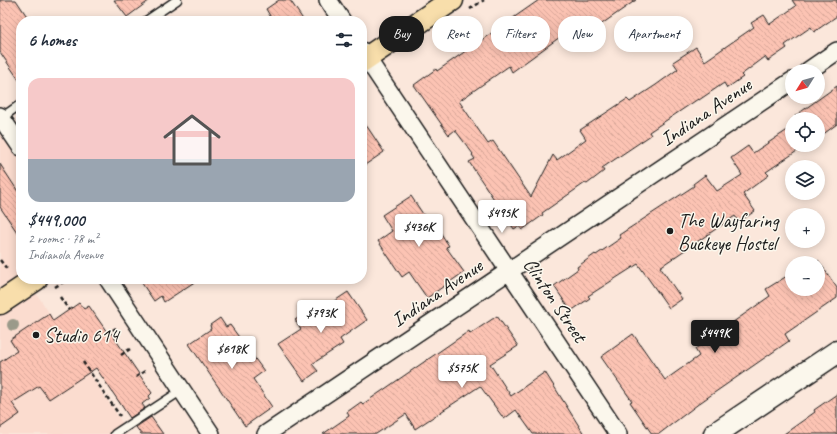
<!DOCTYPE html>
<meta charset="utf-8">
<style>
:root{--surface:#fff;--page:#f6f6f7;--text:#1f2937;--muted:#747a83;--accent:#1c1c1c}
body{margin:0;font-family:Caveat,sans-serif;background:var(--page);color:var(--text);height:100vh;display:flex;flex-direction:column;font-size:15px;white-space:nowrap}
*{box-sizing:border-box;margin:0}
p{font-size:13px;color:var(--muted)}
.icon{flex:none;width:22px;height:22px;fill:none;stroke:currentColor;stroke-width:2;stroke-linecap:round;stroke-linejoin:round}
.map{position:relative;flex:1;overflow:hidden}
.side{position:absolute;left:16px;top:16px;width:351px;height:268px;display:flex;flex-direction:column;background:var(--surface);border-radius:16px;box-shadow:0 2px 10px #0003}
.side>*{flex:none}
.guide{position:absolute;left:379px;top:16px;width:380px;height:36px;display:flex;gap:8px}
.needle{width:26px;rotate:233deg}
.fabs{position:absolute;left:785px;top:64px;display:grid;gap:8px}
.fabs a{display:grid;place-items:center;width:40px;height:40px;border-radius:50%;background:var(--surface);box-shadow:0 2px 10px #0003;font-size:20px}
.price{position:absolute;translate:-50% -34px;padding:0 9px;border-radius:4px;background:#fff;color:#222;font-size:13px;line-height:26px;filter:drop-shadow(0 1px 2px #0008)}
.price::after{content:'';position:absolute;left:50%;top:24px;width:12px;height:9px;margin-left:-6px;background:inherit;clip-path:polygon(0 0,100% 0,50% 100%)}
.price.on{background:var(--accent);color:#fff}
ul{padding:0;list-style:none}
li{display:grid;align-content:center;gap:8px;height:212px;padding:0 12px}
li span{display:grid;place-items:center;height:124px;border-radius:12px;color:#555}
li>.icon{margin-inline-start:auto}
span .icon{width:72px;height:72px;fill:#fffc;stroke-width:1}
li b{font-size:17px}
h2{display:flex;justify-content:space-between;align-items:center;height:48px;padding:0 12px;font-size:17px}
.tag{padding:0 14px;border-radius:16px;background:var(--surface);box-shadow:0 2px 10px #0003;font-size:14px;line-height:36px}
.tag.on{background:var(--accent);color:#fff}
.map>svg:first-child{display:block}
.built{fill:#fbdccf}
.building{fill:url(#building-back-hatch);stroke:#1c1c1c}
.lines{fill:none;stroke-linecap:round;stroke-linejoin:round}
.lane-casing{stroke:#1c1c1c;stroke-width:11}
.street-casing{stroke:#1c1c1c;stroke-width:20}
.secondary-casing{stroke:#1c1c1c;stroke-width:25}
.primary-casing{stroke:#1c1c1c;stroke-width:25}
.path{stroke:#1c1c1c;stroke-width:2.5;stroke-dasharray:4 3;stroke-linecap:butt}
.lane{stroke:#fbf7ec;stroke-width:8}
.street{stroke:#fbf7ec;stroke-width:17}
.secondary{stroke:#fbf7ec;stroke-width:22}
.primary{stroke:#f8deab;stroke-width:22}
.tree{fill:#9a9a8a}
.poi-dot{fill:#1c1c1c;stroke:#fbf7ec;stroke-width:1.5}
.labels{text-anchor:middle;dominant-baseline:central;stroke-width:3;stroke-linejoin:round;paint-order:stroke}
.street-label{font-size:20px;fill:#1c1c1c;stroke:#fbf7ec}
.poi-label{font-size:20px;fill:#1c1c1c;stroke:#fbf7ec;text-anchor:start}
</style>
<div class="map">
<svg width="837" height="434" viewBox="0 0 837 434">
<defs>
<pattern id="building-back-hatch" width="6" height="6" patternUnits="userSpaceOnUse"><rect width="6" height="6" fill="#fcc3b3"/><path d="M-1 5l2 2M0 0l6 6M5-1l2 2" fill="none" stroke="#d7a799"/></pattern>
</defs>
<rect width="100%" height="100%" fill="#fbe7db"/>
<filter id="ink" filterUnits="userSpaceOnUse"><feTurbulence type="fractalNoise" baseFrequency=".025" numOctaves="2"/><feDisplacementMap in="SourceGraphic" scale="8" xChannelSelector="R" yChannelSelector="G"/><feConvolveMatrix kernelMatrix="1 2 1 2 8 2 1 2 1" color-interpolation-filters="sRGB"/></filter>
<g filter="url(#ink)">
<!-- built -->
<path class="built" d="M0,116L21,148V279L30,284L125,427L115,434H0Z"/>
<!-- building -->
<path class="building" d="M0,0H16L30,21H21V83L0,52Z
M114,0H150L127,17Z
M279,0H290L304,21H273L266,9Z
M539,0H636L596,28L590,18L561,38L560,37L512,72L509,66L459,101L488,144L493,141L531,197L553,155L557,160L586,139L580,130L627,99L630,102L656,85L678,69L673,62L696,47L705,61L754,27L751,23L764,15L770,24L796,6L792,0H837V16L814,32L811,27L785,45L787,48L768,61L765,57L741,75L743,77L727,88L724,83L699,100L698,99L649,132L651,135L602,168L604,171L587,184L585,183L542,213L543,215L522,230L519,226L514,229L469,162L475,159L472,155L473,154L455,130L449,135L414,85L436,69L437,71Z
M837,86V124L818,138V119H798L795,116Z
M362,119L384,152L362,167Z
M792,127V145H806L766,172L769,175L743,194L755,211L739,222L735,216L660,267L682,299L669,308L638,264L588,296L590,298L571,311L554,286L578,269L577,267L595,254L596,255L621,238L619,235L694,186L693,184L705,175L717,191L742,175L731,158L748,146L753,153Z
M0,164L21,196V238L0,207Z
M411,196L431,226L435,224L449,246L446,247L464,272L427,298L409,272L402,277L378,241L392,231L382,215Z
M818,260L837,288V298L785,334L789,341L701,402L659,434H652L630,402L632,401L601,357L633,334L665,380L699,356L695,349L770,296L766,289L787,276L792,284V289H818Z
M139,279H199L164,302L161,296L154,301Z
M348,292L367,320L340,339L343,344L312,364L318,371L304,381L278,344L301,329L295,320L318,305L321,310Z
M79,303L84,309L89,306L109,335L111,333L152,393L149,396L150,398L142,404L145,408L130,418L96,368L49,399L39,386L12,403L20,414L0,428V362L17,351L10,340L49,314L53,321Z
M497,316L518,346L490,364L511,396L545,372L584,434H533L516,410L504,419L480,386L415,429L406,414L376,434H323L349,416L347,412L361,402L363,404L469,331L470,334Z
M220,318L226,327L230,325L264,371L253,379L272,407L245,426L189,344L211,329L210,325Z
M837,394V434H784L815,412L814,410Z
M151,417L163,434H141L136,427Z"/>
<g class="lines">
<!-- lane casing -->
<g class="lane-casing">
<path id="lane" d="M146,21L177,0
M1,118L21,104
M115,434L182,390"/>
</g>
<!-- street casing -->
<g class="street-casing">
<path id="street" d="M328,0L342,21
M362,51L618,434
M808,71L837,51
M0,116L21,147
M108,279L211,434
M266,434L792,81"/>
</g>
<!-- secondary casing -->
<g class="secondary-casing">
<path id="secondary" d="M715,434L837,352"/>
</g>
<!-- primary casing -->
<g class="primary-casing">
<path id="primary" d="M362,61L452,0
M0,303L36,279"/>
</g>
<!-- path -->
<path class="path" d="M470,9L484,0
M0,260L7,269
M55,287L68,279
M60,297L69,310
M107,334L116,328
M121,355L130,349
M83,362L120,416
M136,377L145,371"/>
<!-- lane -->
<use href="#lane" class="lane"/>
<!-- street -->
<use href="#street" class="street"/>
<!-- secondary -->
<use href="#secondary" class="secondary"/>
<!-- primary -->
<use href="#primary" class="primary"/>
</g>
<!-- trees -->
<circle class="tree" cx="13" cy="325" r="6"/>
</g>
<!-- markers -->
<g class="poi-dot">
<circle cx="670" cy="231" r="4"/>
<circle cx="36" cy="335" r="4"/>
</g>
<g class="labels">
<!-- street labels -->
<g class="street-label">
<text transform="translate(706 112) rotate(-34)">Indiana Avenue</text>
<text transform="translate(437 293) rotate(-34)">Indiana Avenue</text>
<text transform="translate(555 300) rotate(56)">Clinton Street</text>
</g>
<!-- poi labels -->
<g class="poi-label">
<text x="678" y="220">The Wayfaring<tspan x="678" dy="23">Buckeye Hostel</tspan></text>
<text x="44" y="335">Studio 614</text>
</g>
</g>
</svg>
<div class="fabs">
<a><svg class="needle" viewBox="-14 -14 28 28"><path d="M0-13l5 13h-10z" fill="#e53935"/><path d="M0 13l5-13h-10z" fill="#747a83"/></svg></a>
<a><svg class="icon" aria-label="locate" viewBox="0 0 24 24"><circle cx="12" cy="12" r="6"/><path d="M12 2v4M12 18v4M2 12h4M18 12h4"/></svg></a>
<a><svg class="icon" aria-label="layers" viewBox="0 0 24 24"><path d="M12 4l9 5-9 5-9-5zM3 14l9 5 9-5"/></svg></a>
<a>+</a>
<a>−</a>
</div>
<b class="price" style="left:502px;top:234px">$495K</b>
<b class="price" style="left:419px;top:248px">$436K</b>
<b class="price" style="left:321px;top:334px">$793K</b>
<b class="price on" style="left:715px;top:354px">$449K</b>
<b class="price" style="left:232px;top:370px">$618K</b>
<b class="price" style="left:462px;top:389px">$575K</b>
<div class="guide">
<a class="tag on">Buy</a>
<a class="tag">Rent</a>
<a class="tag">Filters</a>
<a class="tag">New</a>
<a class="tag">Apartment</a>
</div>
<section class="side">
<h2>6 homes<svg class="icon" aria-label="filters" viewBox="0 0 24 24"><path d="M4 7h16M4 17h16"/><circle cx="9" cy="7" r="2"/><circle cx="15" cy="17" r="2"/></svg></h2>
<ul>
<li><span style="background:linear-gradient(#f6c9c9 65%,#9aa5b1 0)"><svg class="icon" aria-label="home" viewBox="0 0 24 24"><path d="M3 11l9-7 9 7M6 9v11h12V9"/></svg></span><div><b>$449,000</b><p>2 rooms · 78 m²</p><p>Indianola Avenue</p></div></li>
</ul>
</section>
</div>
